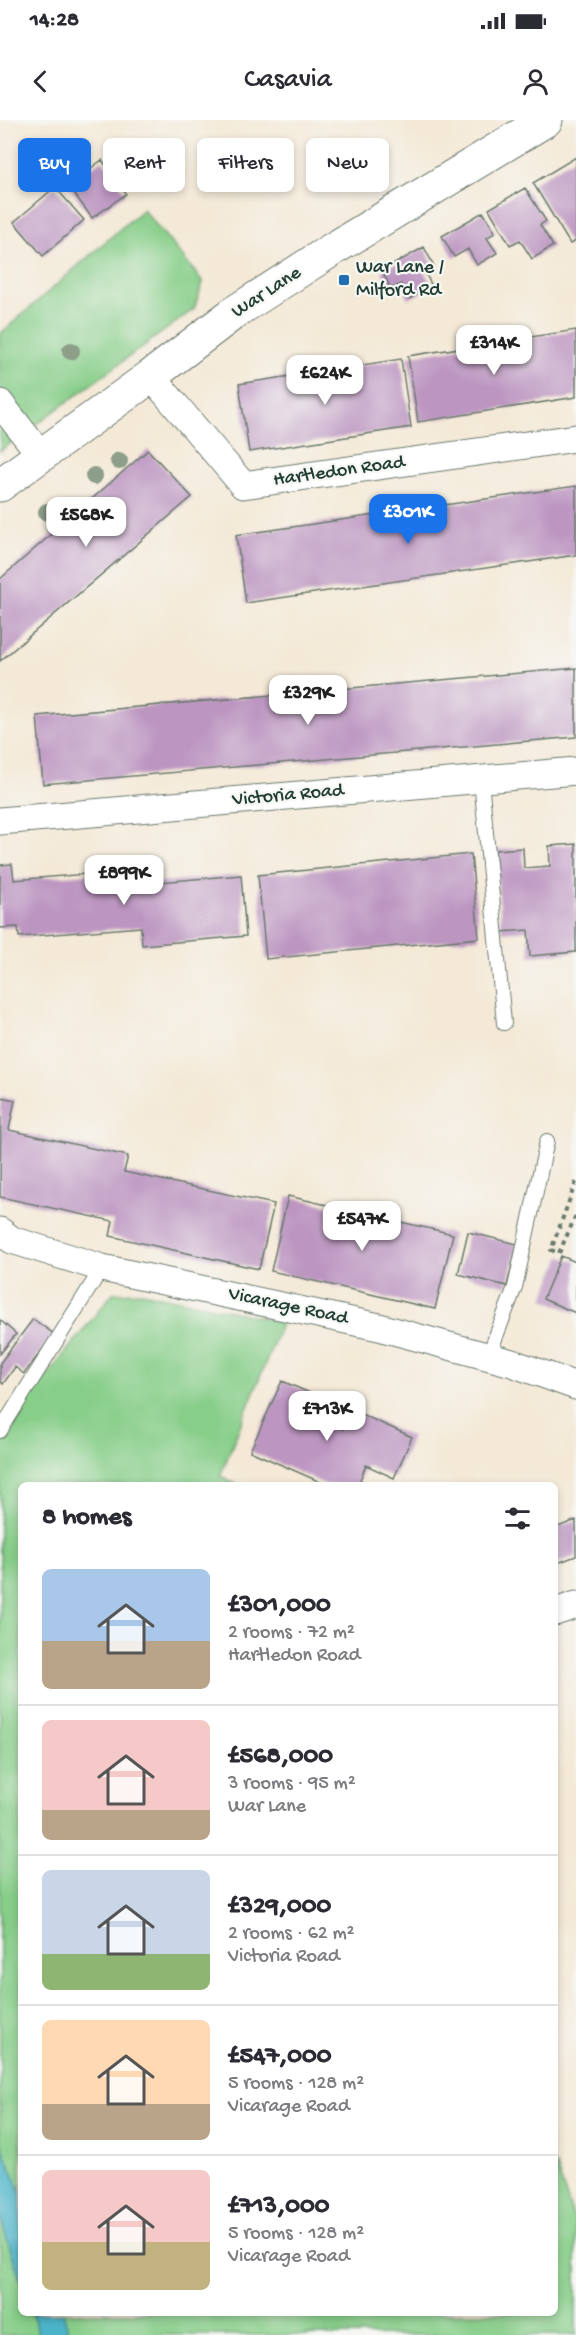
<!DOCTYPE html>
<meta charset="utf-8">
<style>
:root{--surface:#fff;--page:#f2f2f3;--text:#2b2b33;--muted:#7c7c81;--line:#e1e1e2;--accent:#1a73e8}
body{margin:0;font-family:"Gochi Hand",sans-serif;background:var(--page);color:var(--text);height:100vh;display:flex;flex-direction:column;font-size:22px;white-space:nowrap}
*{box-sizing:border-box;margin:0}
p{font-size:20px;color:var(--muted)}
.icon{flex:none;width:33px;height:33px;fill:none;stroke:currentColor;stroke-width:2;stroke-linecap:round;stroke-linejoin:round}
.map{position:relative;flex:1;overflow:hidden}
.panel{position:absolute;left:18px;top:1362px;width:540px;height:834px;display:flex;flex-direction:column;background:var(--surface);border-radius:9px;box-shadow:0 3px 9px #0003}
.panel>*{flex:none}
.top-card{position:absolute;left:18px;top:18px;width:540px;height:54px;display:flex;gap:12px}
.price{position:absolute;translate:-50% -51px;padding:0 14px;border-radius:12px;background:#fff;color:#222;font-size:20px;line-height:39px;filter:drop-shadow(0 2px 3px #0008)}
.price::after{content:'';position:absolute;left:50%;top:36px;width:18px;height:14px;margin-left:-9px;background:inherit;clip-path:polygon(0 0,100% 0,50% 100%)}
.price.active{background:var(--accent);color:#fff}
ul{padding:0;list-style:none}
li{display:flex;align-items:center;gap:18px;height:150px;padding:0 24px}
li+li{border-top:2px solid var(--line)}
li span{display:grid;place-items:center;flex:none;width:168px;height:120px;border-radius:9px;color:#555}
li>.icon{margin-inline-start:auto}
span .icon{width:72px;height:72px;fill:#fffc;stroke-width:1}
li b{font-size:26px}
h2{display:flex;justify-content:space-between;align-items:center;height:72px;padding:0 24px;font-size:26px}
.chip{padding:0 21px;border-radius:9px;background:var(--surface);box-shadow:0 3px 9px #0003;font-size:21px;line-height:54px}
.chip.active{background:var(--accent);color:#fff}
.status{display:flex;justify-content:space-between;align-items:center;height:42px;padding:0 30px;background:var(--surface);direction:ltr}
.status svg{height:16px;fill:currentColor}
header{display:flex;justify-content:space-between;align-items:center;height:78px;padding:0 24px;background:var(--surface);font-size:27px;font-weight:600}
.map>svg:first-child{display:block}
.green{fill:#87ce89;stroke:#53865e;stroke-width:1.5}
.water{fill:#4bb4c9;stroke:#35787e;stroke-width:1.5}
.building{fill:#bc95c1}
.lines{fill:none;stroke-linecap:round;stroke-linejoin:round}
.service-casing{stroke:#6a796d;stroke-width:16}
.minor-casing{stroke:#6a796d;stroke-width:29}
.tertiary-casing{stroke:#6a796d;stroke-width:35}
.path{stroke:#6a796d;stroke-width:4;stroke-dasharray:4.5 4.5;stroke-linecap:butt}
.service{stroke:#fff;stroke-width:14}
.minor{stroke:#fff;stroke-width:27}
.tertiary{stroke:#fff;stroke-width:33}
.tree{fill:#8d9e89}
.poi-dot{fill:#1f6fb2;stroke:#f6f6f2;stroke-width:2}
.labels{text-anchor:middle;dominant-baseline:central;stroke-width:4.5;stroke-linejoin:round;paint-order:stroke}
.poi-label{font-size:20px;fill:#1f3d34;stroke:#f6f6f2;text-anchor:start}
.street-label{font-size:20px;fill:#1f3d34;stroke:#f6f6f2}
</style>
<div class="status"><b>14:28</b><svg viewBox="0 0 49 12"><path d="M0 12V9h3v3zM5 12V6h3v6zM10 12V3h3v9zM15 12V0h3v12zM26 1h20v11H26zM47 4h2v5h-2z"/></svg></div>
<header><svg class="icon" aria-label="back" viewBox="0 0 24 24"><path d="M15 5l-7 7 7 7"/></svg>Casavia<svg class="icon" aria-label="person" viewBox="0 0 24 24"><circle cx="12" cy="8" r="4"/><path d="M4 21q1-7 8-7t8 7"/></svg></header>
<div class="map">
<svg width="576" height="2215" viewBox="0 0 576 2215">
<rect width="100%" height="100%" fill="#f6f6f2"/>
<filter id="ink" filterUnits="userSpaceOnUse"><feTurbulence type="fractalNoise" baseFrequency=".0167" numOctaves="2"/><feDisplacementMap in="SourceGraphic" scale="12" xChannelSelector="R" yChannelSelector="G"/><feConvolveMatrix kernelMatrix="1 2 1 2 8 2 1 2 1" color-interpolation-filters="sRGB"/></filter>
<filter id="wash" filterUnits="userSpaceOnUse"><feTurbulence type="fractalNoise" baseFrequency=".008" numOctaves="4" result="noise"/><feDisplacementMap in="SourceGraphic" scale="24" xChannelSelector="R" yChannelSelector="G"/><feGaussianBlur stdDeviation="1.35" result="paint"/><feColorMatrix in="noise" values="0 0 0 0 0 0 0 0 0 0 0 0 0 0 0 0 0 1.4 0 .05"/><feComposite in="paint" operator="in"/></filter>
<g filter="url(#wash)">
<rect width="100%" height="100%" fill="#f4e9d7"/>
<!-- green -->
<path class="green" d="M143,89L203,162L194,189L0,331V214Z
M142,1172L282,1202L220,1356L240,1365H21V2193H555V2044L576,2104V2215H0V1326L26,1282L113,1173Z"/>
<!-- water -->
<path class="water" d="M0,2020L21,2074V2162L0,2098Z
M32,2193H63L70,2215H39Z"/>
<g id="blocks">
<!-- building -->
<path class="building" d="M576,37V121L570,124L533,63Z
M102,40L126,74L92,98L68,65Z
M55,67L84,100L43,136L14,102Z
M525,68L546,101L540,105L553,126L532,139L520,120L510,125L489,89Z
M483,92L495,112L487,118L497,133L477,145L468,129L454,137L442,116Z
M424,127L434,146L424,151L432,166L409,179L401,164L391,169L382,151Z
M576,210V277L418,302L408,236Z
M401,239L411,307L249,332L239,264Z
M148,330L192,377L0,541V459Z
M576,366V435L246,483L236,415Z
M576,548V617L43,664L37,596Z
M576,724V832L530,836L528,810L502,812L495,730L523,728L524,748L550,746L549,726Z
M471,734L479,818L266,839L258,755Z
M12,744L14,760L136,750L137,764L241,755L246,816L142,825L141,807L19,817L18,807L0,808V745Z
M1,977L15,980L9,1010L128,1036L124,1052L274,1084L259,1149L110,1116L113,1101L0,1077Z
M288,1076L453,1114L435,1189L271,1151Z
M468,1112L517,1124L507,1166L458,1154Z
M561,1136L576,1142V1193L543,1179Z
M33,1199L54,1214L24,1254L15,1247L3,1264L0,1261V1243Z
M0,1200L16,1214L0,1234Z
M282,1261L312,1274L304,1292L343,1309L352,1290L412,1317L394,1358L366,1345L358,1365H327L250,1331Z
M576,1400V1436L555,1444V1408Z"/>
</g>
</g>
<g filter="url(#ink)">
<use href="#blocks" fill-opacity="0" stroke="#6a796d" stroke-width="1.5"/>
<g class="lines">
<!-- service casing -->
<g class="service-casing">
<path id="service" d="M481,660L504,903
M488,1237L515,1167L547,1021
M0,1311L102,1148"/>
</g>
<!-- minor casing -->
<g class="minor-casing">
<path id="minor" d="M151,256L243,365L576,318
M0,283L40,334
M0,701L576,651
M0,1111L12,1120L102,1148L379,1207L512,1243L576,1266
M555,1492L576,1485"/>
</g>
<!-- tertiary casing -->
<g class="tertiary-casing">
<path id="tertiary" d="M0,365L151,256L235,192L333,129L546,0"/>
</g>
<!-- path -->
<path class="path" d="M576,1062L551,1130L559,1133L576,1095"/>
<!-- service -->
<use href="#service" class="service"/>
<!-- minor -->
<use href="#minor" class="minor"/>
<!-- tertiary -->
<use href="#tertiary" class="tertiary"/>
</g>
<!-- trees -->
<g class="tree">
<circle cx="71" cy="231" r="9"/>
<circle cx="119" cy="341" r="9"/>
<circle cx="94" cy="356" r="9"/>
<circle cx="47" cy="392" r="9"/>
</g>
</g>
<!-- markers -->
<rect class="poi-dot" x="338" y="154" width="12" height="12" rx="3"/>
<g class="labels">
<!-- poi labels -->
<g class="poi-label">
<text x="356" y="148">War Lane /<tspan x="356" dy="23">Milford Rd</tspan></text>
</g>
<!-- street labels -->
<g class="street-label">
<text transform="translate(267 173) rotate(-33)">War Lane</text>
<text transform="translate(339 352) rotate(-8)">Hartledon Road</text>
<text transform="translate(288 676) rotate(-5)">Victoria Road</text>
<text transform="translate(288 1187) rotate(12)">Vicarage Road</text>
</g>
</g>
</svg>
<b class="price" style="left:494px;top:256px">£314K</b>
<b class="price" style="left:325px;top:286px">£624K</b>
<b class="price active" style="left:408px;top:425px">£301K</b>
<b class="price" style="left:86px;top:428px">£568K</b>
<b class="price" style="left:308px;top:606px">£329K</b>
<b class="price" style="left:124px;top:786px">£899K</b>
<b class="price" style="left:362px;top:1132px">£547K</b>
<b class="price" style="left:327px;top:1322px">£713K</b>
<div class="top-card">
<a class="chip active">Buy</a>
<a class="chip">Rent</a>
<a class="chip">Filters</a>
<a class="chip">New</a>
</div>
<section class="panel">
<h2>8 homes<svg class="icon" aria-label="filters" viewBox="0 0 24 24"><path d="M4 7h16M4 17h16"/><circle cx="9" cy="7" r="2"/><circle cx="15" cy="17" r="2"/></svg></h2>
<ul>
<li><span style="background:linear-gradient(#a9c7e8 60%,#b9a48a 0)"><svg class="icon" aria-label="home" viewBox="0 0 24 24"><path d="M3 11l9-7 9 7M6 9v11h12V9"/></svg></span><div><b>£301,000</b><p>2 rooms · 72 m²</p><p>Hartledon Road</p></div></li>
<li><span style="background:linear-gradient(#f6c9c9 75%,#b9a48a 0)"><svg class="icon" aria-label="home" viewBox="0 0 24 24"><path d="M3 11l9-7 9 7M6 9v11h12V9"/></svg></span><div><b>£568,000</b><p>3 rooms · 95 m²</p><p>War Lane</p></div></li>
<li><span style="background:linear-gradient(#c9d6e8 70%,#8fb573 0)"><svg class="icon" aria-label="home" viewBox="0 0 24 24"><path d="M3 11l9-7 9 7M6 9v11h12V9"/></svg></span><div><b>£329,000</b><p>2 rooms · 62 m²</p><p>Victoria Road</p></div></li>
<li><span style="background:linear-gradient(#ffd9b3 70%,#b9a48a 0)"><svg class="icon" aria-label="home" viewBox="0 0 24 24"><path d="M3 11l9-7 9 7M6 9v11h12V9"/></svg></span><div><b>£547,000</b><p>5 rooms · 128 m²</p><p>Vicarage Road</p></div></li>
<li><span style="background:linear-gradient(#f6c9c9 60%,#c2b280 0)"><svg class="icon" aria-label="home" viewBox="0 0 24 24"><path d="M3 11l9-7 9 7M6 9v11h12V9"/></svg></span><div><b>£713,000</b><p>5 rooms · 128 m²</p><p>Vicarage Road</p></div></li>
</ul>
</section>
</div>
